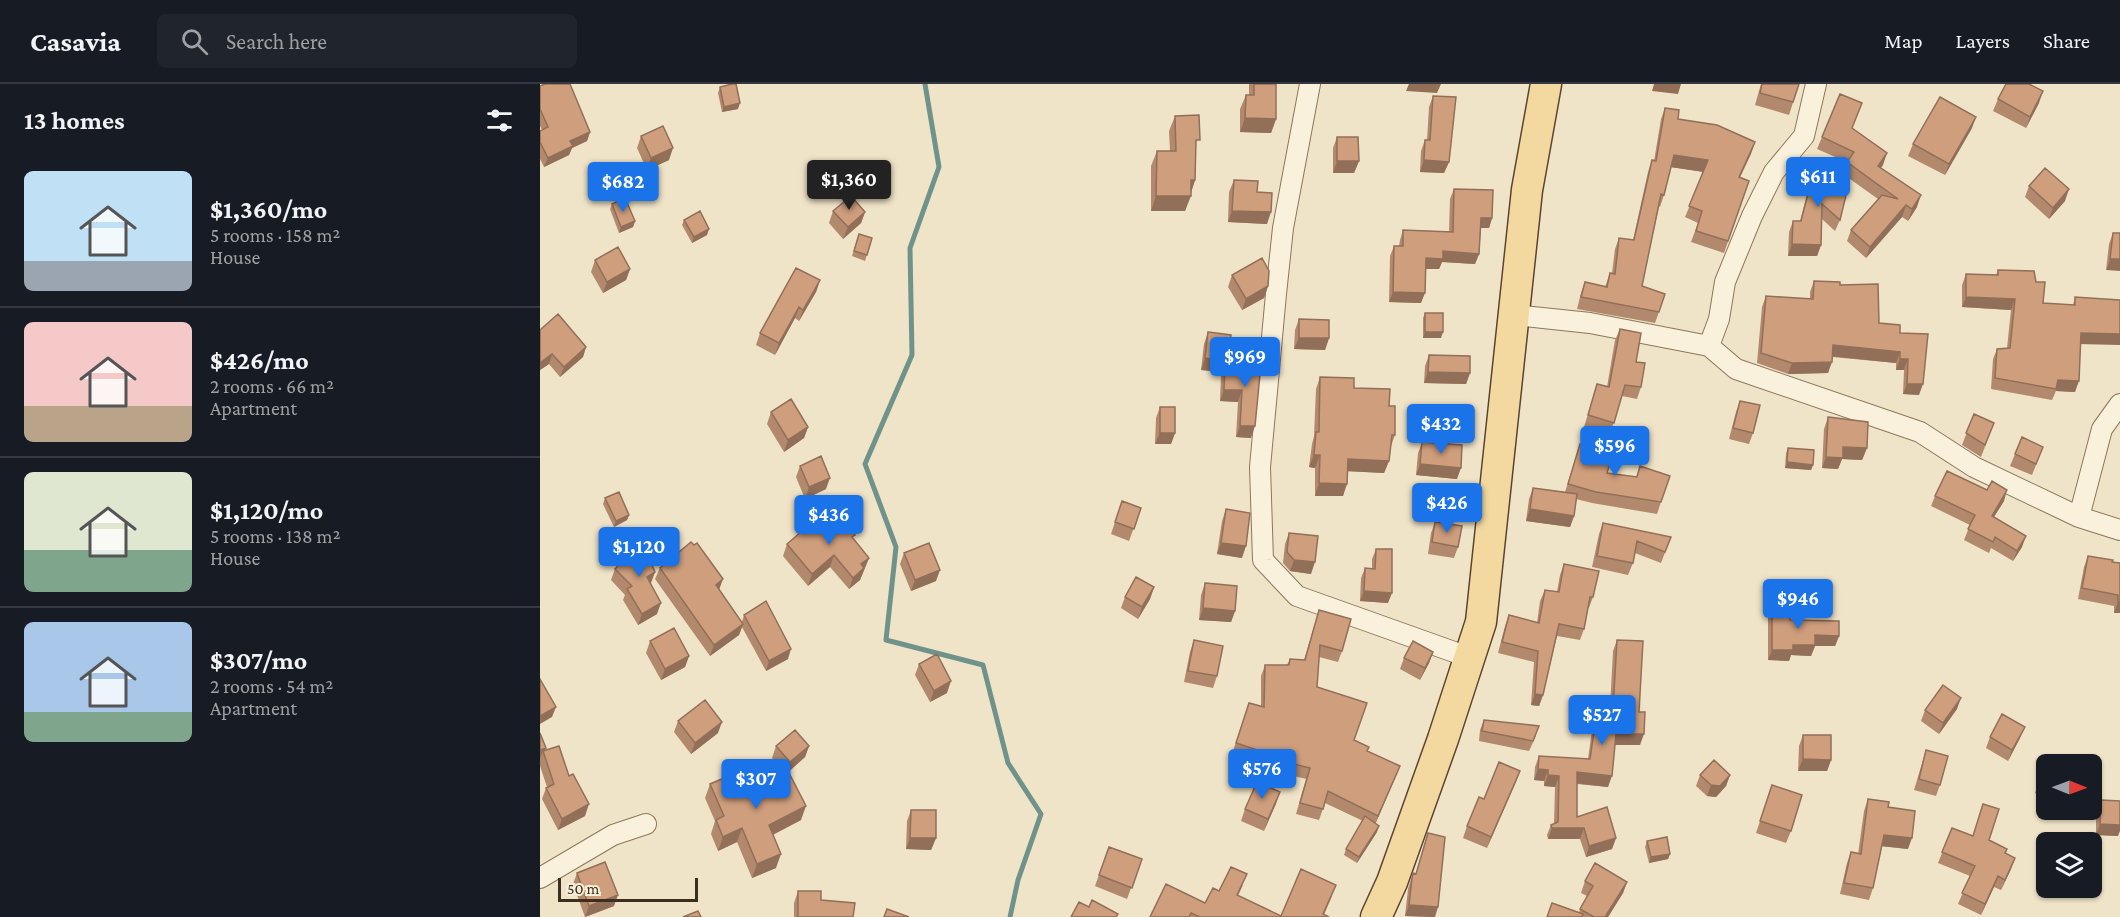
<!DOCTYPE html>
<meta charset="utf-8">
<style>
:root{--surface:#171b24;--page:#20242c;--text:#f1f3f6;--muted:#9ea1a6;--line:#363941;--accent:#1a73e8}
body{margin:0;font-family:"Crimson Pro",serif;background:var(--page);color:var(--text);height:100vh;display:flex;flex-direction:column;font-size:22px;white-space:nowrap}
*{box-sizing:border-box;margin:0}
p{font-size:20px;color:var(--muted)}
.icon{flex:none;width:33px;height:33px;fill:none;stroke:currentColor;stroke-width:2;stroke-linecap:round;stroke-linejoin:round}
.map{position:relative;flex:1;overflow:hidden}
.sheet{display:flex;flex-direction:column;background:var(--surface);width:540px}
.sheet>*{flex:none}
.needle{width:39px;rotate:91deg}
.fabs{position:absolute;left:1496px;top:670px;display:grid;gap:12px}
.fabs a{display:grid;place-items:center;width:66px;height:66px;border-radius:9px;background:var(--surface);box-shadow:0 2px 4px #0004;font-size:30px}
.scale{position:absolute;left:18px;bottom:15px;width:140px;box-sizing:border-box;padding-left:6px;border:3px solid #3d2e20;border-top:0;font-size:16px;line-height:21px;white-space:nowrap;color:#3d2e20;-webkit-text-stroke:4px #f7eed8;paint-order:stroke}
.price{position:absolute;translate:-50% -51px;padding:0 14px;border-radius:6px;background:var(--accent);color:#fff;font-size:20px;line-height:39px;filter:drop-shadow(0 2px 3px #0008)}
.price::after{content:'';position:absolute;left:50%;top:36px;width:18px;height:14px;margin-left:-9px;background:inherit;clip-path:polygon(0 0,100% 0,50% 100%)}
.price.selected{background:#222;color:#fff}
ul{padding:0;list-style:none}
li{display:flex;align-items:center;gap:18px;height:150px;padding:0 24px}
li+li{border-top:2px solid var(--line)}
li span{display:grid;place-items:center;flex:none;width:168px;height:120px;border-radius:9px;color:#555}
li>.icon{margin-inline-start:auto}
span .icon{width:72px;height:72px;fill:#fffc;stroke-width:1}
li b{font-size:26px}
h2{display:flex;justify-content:space-between;align-items:center;height:72px;padding:0 24px;font-size:26px}
header{display:flex;align-items:center;gap:36px;box-sizing:border-box;height:84px;padding:0 30px;background:var(--surface);border-bottom:2px solid var(--line)}
header strong{font-size:28px}
nav{display:flex;gap:33px;margin-inline-start:auto;font-size:21px}
.search{width:420px;height:54px;background:var(--page);display:flex;align-items:center;gap:15px;box-sizing:border-box;padding:0 21px;border-radius:9px;color:var(--muted);font-size:22px}
main{display:flex;flex:1;min-height:0}
.map>svg:first-child{display:block}
.lines{fill:none;stroke-linecap:round;stroke-linejoin:round}
.stream{stroke:#6f938a;stroke-width:5}
.minor-casing{stroke:#8d765c;stroke-width:22}
.primary-casing{stroke:#5b4430;stroke-width:33}
.minor{stroke:#faf1dc;stroke-width:20}
.primary{stroke:#f3d9a0;stroke-width:30}
.wall{fill:#b2896c}
.shaded-wall{fill:#916f58}
.building{fill:#cf9f7d;stroke:#916f58;stroke-width:1.5}
</style>
<header>
<strong>Casavia</strong>
<div class="search"><svg class="icon" aria-label="search" viewBox="0 0 24 24"><circle cx="10" cy="10" r="6"/><path d="M15 15l6 6"/></svg>Search here</div>
<nav><a>Map</a><a>Layers</a><a>Share</a></nav>
</header>
<main>
<section class="sheet">
<h2>13 homes<svg class="icon" aria-label="filters" viewBox="0 0 24 24"><path d="M4 7h16M4 17h16"/><circle cx="9" cy="7" r="2"/><circle cx="15" cy="17" r="2"/></svg></h2>
<ul>
<li><span style="background:linear-gradient(#bfe0f5 75%,#9aa5b1 0)"><svg class="icon" aria-label="home" viewBox="0 0 24 24"><path d="M3 11l9-7 9 7M6 9v11h12V9"/></svg></span><div><b>$1,360/mo</b><p>5 rooms · 158 m²</p><p>House</p></div></li>
<li><span style="background:linear-gradient(#f6c9c9 70%,#b9a48a 0)"><svg class="icon" aria-label="home" viewBox="0 0 24 24"><path d="M3 11l9-7 9 7M6 9v11h12V9"/></svg></span><div><b>$426/mo</b><p>2 rooms · 66 m²</p><p>Apartment</p></div></li>
<li><span style="background:linear-gradient(#dfe7d0 65%,#7fa58c 0)"><svg class="icon" aria-label="home" viewBox="0 0 24 24"><path d="M3 11l9-7 9 7M6 9v11h12V9"/></svg></span><div><b>$1,120/mo</b><p>5 rooms · 138 m²</p><p>House</p></div></li>
<li><span style="background:linear-gradient(#a9c7e8 75%,#7fa58c 0)"><svg class="icon" aria-label="home" viewBox="0 0 24 24"><path d="M3 11l9-7 9 7M6 9v11h12V9"/></svg></span><div><b>$307/mo</b><p>2 rooms · 54 m²</p><p>Apartment</p></div></li>
</ul>
</section>
<div class="map">
<svg width="1580" height="833" viewBox="0 0 1580 833">
<rect width="100%" height="100%" fill="#f0e4c8"/>
<g class="lines">
<!-- stream -->
<path class="stream" d="M385,0L399,83L370,164L372,271L325,380L356,463L346,556L443,581L468,679L501,730L478,796L470,833"/>
<!-- minor casing -->
<g class="minor-casing">
<path id="minor" d="M770,0L743,144L736,210L720,383L723,476L757,512L931,574
M975,231L1050,239L1169,262L1196,285L1380,348L1434,383L1539,433L1580,446
M1169,262L1179,235L1185,198L1212,132L1234,88L1264,52L1276,0
M1539,433L1562,345L1580,320
M0,794L73,751L106,740"/>
</g>
<!-- primary casing -->
<g class="primary-casing">
<path id="primary" d="M836,833L852,798L903,655L941,538L987,106L1006,0"/>
</g>
<!-- minor -->
<use href="#minor" class="minor"/>
<!-- primary -->
<use href="#primary" class="primary"/>
</g>
<!-- wall -->
<path class="wall" d="M709,0H736V35L731,49L700,48V25L706,11H709Z
M1221,0H1259L1249,31L1215,21Z
M0,2L50,48L47,57L32,64L29,71L4,83L0,75V47L2,46L0,42Z
M180,3L198,25L182,28L178,9Z
M893,12L909,78L904,89L880,88L881,67L885,56H887L889,23Z
M1458,15L1499,19L1486,44L1453,27Z
M1125,24L1138,35L1215,58L1200,93L1209,97L1184,169L1151,158L1158,139L1145,133L1164,88L1131,83L1124,111L1120,123L1119,122L1102,202L1119,228L1115,239L1037,225L1041,209L1045,198L1065,203L1070,189H1072L1075,165L1079,154L1093,156L1108,88L1112,76L1114,77L1121,35Z
M635,32L656,66L655,96L645,127H611V82L617,67H630L629,47Z
M1312,44L1343,81L1340,84L1377,123L1368,137L1362,133L1326,174L1307,157L1311,146L1338,115L1303,90L1307,78L1277,65L1282,53Z
M1432,44L1405,91L1368,72L1373,60Z
M101,52L129,76L107,86L97,64Z
M797,53L819,77L814,89H793V64Z
M1277,75L1282,98L1300,136L1295,147L1282,135L1281,161L1277,172H1248L1249,148L1253,137H1260L1273,87Z
M694,96L717,108L727,140L688,138L689,108Z
M1489,102L1525,117L1509,135L1485,113Z
M914,105L952,134L949,144H941L939,170L935,180L902,178L899,185H886L881,219L849,218L850,172L854,162H859L860,156L863,146L909,148L910,115Z
M72,120L95,137L93,143L79,149L70,125Z
M293,127L325,128L321,139L303,155L289,139Z
M144,136L167,151L152,159L142,141Z
M1573,149H1580L1566,186L1569,160Z
M319,150L332,154L325,177L312,172Z
M55,176L90,185L86,196L63,209L51,188Z
M1458,186L1496,198L1503,219L1533,221L1535,213L1540,260L1535,308L1516,307L1512,316L1451,305L1453,275L1457,265L1467,264L1471,226L1422,223V201L1426,190L1456,191Z
M692,191L728,202L724,214L702,226L688,203Z
M280,196L276,208L259,237L255,234L235,271L216,261L220,249Z
M1274,197L1300,201L1339,239L1360,249L1379,311L1363,310L1364,286H1356V279L1292,273L1288,289L1248,290L1217,279L1222,223L1226,212L1270,215V208Z
M885,229L901,254H883V234Z
M759,235L789,254L785,266L754,265L755,246Z
M1080,245L1096,278L1101,303L1097,315L1082,312L1070,350L1044,343L1057,300L1067,303L1075,256Z
M0,246L46,263L43,273L20,293L9,280L0,286Z
M668,248L688,277L687,279L721,280L711,354L696,353L698,318L680,317L681,291L682,288L661,286L664,260Z
M889,271L930,289L926,300L884,299L885,282Z
M780,293L814,304L849,322L855,351L851,362L849,377L844,389L808,387L803,412H775V384L769,383L772,360L774,352L776,305Z
M1200,317L1213,349L1209,360L1189,355L1196,328Z
M620,323L635,349L631,360H615L616,334Z
M231,328L268,343L264,354L244,368L227,340Z
M1434,330L1454,339L1441,373L1422,361Z
M1288,333L1327,364L1322,376L1302,375L1298,385L1282,384L1284,345Z
M882,358L917,395L876,391L878,369Z
M1040,360L1067,389L1096,393L1100,382L1121,418L1117,430L1052,419L1036,415L1034,432L1030,443L986,437L989,415L993,404L1025,408Z
M1503,363L1492,391L1470,382L1475,370Z
M1248,364L1273,381L1271,386L1245,384L1246,369Z
M260,382L286,405L265,415L256,393Z
M1395,412L1464,417L1454,433L1482,463L1473,477L1451,464L1449,469L1424,456L1430,441L1391,422Z
M65,414L89,431L87,436L74,443L63,420Z
M582,417L601,424L589,457L571,450Z
M686,425L702,474L677,470L682,437Z
M895,438L918,463L914,474L888,470L891,449Z
M1063,439L1131,453L1121,479L1095,469L1093,479L1088,491L1052,483L1059,450Z
M273,446L313,455L329,474L320,496L309,505L290,483L268,502L243,472L247,460Z
M749,449L771,490L750,487L743,479L745,460Z
M88,464L115,488L110,499L117,530L98,541L83,516L85,511L71,496L75,485L84,476Z
M836,465L848,519L820,517L821,494L825,484H832V475Z
M364,469L396,497L371,507L360,480Z
M1548,472L1572,478L1580,479V529H1574V522L1538,515L1544,483Z
M1024,480L1053,513L1049,524H1048L1044,545L1040,556L1017,552L1003,611L999,622L991,621L994,578L958,569L965,542L969,531L997,539L1000,517L1005,506L1017,508L1020,491Z
M120,484L179,506L202,538L204,531L248,575L226,587L202,543L199,551L170,572L115,495Z
M665,499L695,527L691,538L659,536L661,511Z
M614,503L610,515L598,535L581,524L585,513Z
M1232,522L1250,536L1299,552L1295,562H1275L1271,572L1251,571L1249,577L1228,576V533Z
M779,526L802,567L798,578L779,573L777,603L814,656L827,667L860,682L835,740L837,748L817,779L804,771L806,765L823,737L785,719L779,736L756,730L766,695L734,687L735,683L692,670L709,619L721,622V592L725,581H747L750,575L764,576Z
M654,556L677,592L673,604L644,598L650,568Z
M1077,556L1099,628L1100,661H1075L1068,703L1037,700V733L1076,754L1072,765L1046,773L1040,755H1008L1007,751L1011,741L1014,740L1015,703L1004,702V697L994,696L995,683L999,672L1048,675L1054,632L1058,621L1070,624L1073,567Z
M110,557L149,572L145,583L121,596L106,569Z
M893,568L889,579L880,596L860,585L864,574Z
M379,580L407,609L390,618L375,591Z
M1417,625L1399,650L1381,637L1385,626Z
M944,636L996,652L989,667L939,657L940,646Z
M138,637L178,649L151,670L134,648Z
M0,649L6,664L5,666L29,692L45,732L18,746L2,715L6,704L7,703L0,682Z
M1263,651L1291,676L1287,687H1258L1259,662Z
M1450,653L1480,654L1468,677L1446,664Z
M236,662H269L265,673L246,690L232,674Z
M1386,666L1400,701L1396,712L1374,706Z
M1506,685V716L1495,709L1499,698Z
M980,687L947,764L923,754L927,742L944,715Z
M1160,691H1190L1186,702L1176,713L1167,712L1156,702Z
M170,700L212,708L261,736L233,751L236,784L212,794L197,758L178,767L171,750L175,737L165,714Z
M1232,701L1251,747L1246,759L1216,749Z
M740,708L724,747L701,737L705,725Z
M1328,715L1348,723L1368,765L1342,762L1333,804L1329,816L1300,810L1307,779L1311,768L1318,770L1324,727Z
M1561,716L1578,752L1556,751V727Z
M371,726L396,754L391,766L366,765L367,737Z
M1412,744L1432,752L1449,756L1467,765L1466,769L1471,785L1461,806L1454,803L1441,831L1418,820L1430,792L1398,779Z
M888,749L895,833L865,832L868,805L873,789L876,790Z
M1107,757L1130,770L1128,775L1109,779L1105,763Z
M569,763L602,775L587,815L555,802Z
M37,789L74,822L45,833L33,800Z
M1045,797L1087,798L1083,809L1068,833H1007L1039,828L1047,812L1041,809Z
M703,801L698,812L741,832L792,812L784,831L789,833H610L665,819L679,807Z
M258,807L281,816L313,833H254V819Z"/>
<!-- shaded-wall -->
<path class="shaded-wall" d="M869,0H901L897,9L866,7Z
M1114,0H1141L1138,10L1112,7Z
M1503,7L1499,19L1486,44L1490,33Z
M200,19L198,25L182,28L184,23Z
M1436,33L1432,44L1405,91L1409,80Z
M705,34L736,35L731,49L700,48Z
M50,48L47,57L32,64L29,71L4,83L8,74L30,57Z
M1215,58L1211,70L1195,104L1199,93Z
M133,64L129,76L107,86L111,74Z
M1347,69L1343,81L1334,94L1338,82Z
M1134,71L1168,76L1164,88L1130,83Z
M884,76L909,78L904,89L880,88Z
M797,77H819L814,89H793Z
M651,96H655L650,112Z
M1529,105L1525,117L1509,135L1513,124Z
M1381,111L1377,123L1368,137L1372,125Z
M616,112H651L645,127H611Z
M1366,121L1362,133L1326,174L1330,163Z
M692,127L731,128L727,140L688,138Z
M325,128L321,139L303,155L308,143Z
M941,134H952L949,144H938Z
M95,137L93,143L79,149L81,143Z
M169,145L167,151L152,159L154,153Z
M1252,160L1281,161L1277,172H1248Z
M903,167L939,170L935,180L902,178L899,185H882L886,174Z
M1570,175H1580V187L1566,186Z
M90,185L86,196L63,209L67,198Z
M280,196L276,208L259,237L263,226Z
M728,202L724,214L702,226L706,215Z
M853,208L885,209L881,219L849,218Z
M1426,213L1475,215L1471,226L1422,223Z
M259,223L255,234L235,271L239,259Z
M885,248H903L901,254H883Z
M1541,249L1580,250V261L1537,260Z
M759,254H789L785,266L754,265Z
M1293,261L1360,268L1356,279L1289,272Z
M46,263L43,273L20,293L24,283Z
M12,270L9,280L0,286V279Z
M665,274L688,277L685,286V279L682,288L661,286Z
M1360,275H1368L1364,286H1356Z
M1292,278L1288,289L1248,290L1252,279Z
M888,288L930,289L926,300L884,299Z
M1518,296L1539,297L1535,308L1516,307Z
M1367,300H1383L1379,311L1363,310Z
M684,306H702L698,318L680,317Z
M700,342H715L711,354L696,353Z
M268,343L264,354L244,368L248,356Z
M620,349H635L631,360H615Z
M1303,363L1327,364L1322,376L1302,375L1298,385L1282,384L1286,373Z
M774,371H780L775,384L769,383Z
M808,375L849,377L844,389L803,387Z
M1247,378L1273,381L1271,386L1245,384Z
M880,380L921,384L917,395L876,391Z
M290,394L286,405L265,415L269,403Z
M779,399L807,400L803,412H775Z
M1467,406L1464,417L1448,442L1452,432Z
M990,425L1034,432L1030,443L986,437Z
M89,431L87,436L74,443L76,437Z
M1486,452L1482,463L1473,477L1477,467Z
M681,459L706,462L702,474L677,470Z
M294,471L290,483L268,502L272,490Z
M329,474L320,496L309,505L313,494L321,480Z
M754,476L775,478L771,490L750,487Z
M400,486L396,497L371,507L375,496Z
M115,488L111,499L103,504L107,493Z
M183,495L179,506L176,501Z
M614,503L610,515L598,535L602,523Z
M824,507L852,509L848,519L820,517Z
M1578,518H1580V529H1574Z
M121,519L117,530L98,541L102,530Z
M663,524L695,527L691,538L659,536Z
M203,540L199,551L170,572L174,561Z
M1275,551L1299,552L1295,562H1275L1271,572L1251,571L1249,577L1228,576L1232,566L1253,561Z
M251,565L248,575L226,587L229,577Z
M893,568L889,579L880,596L885,584Z
M149,572L145,583L121,596L125,585Z
M411,597L407,609L390,618L394,607Z
M995,610L1003,611L999,622L991,621Z
M1421,614L1417,625L1399,650L1403,639Z
M16,623L12,633L0,640V632Z
M182,638L178,649L151,670L155,659Z
M1485,643L1480,654L1468,677L1472,666Z
M1076,650H1104L1100,661H1072Z
M269,662L265,673L246,690L250,678Z
M6,664L4,670L3,667L0,675V666Z
M1263,675L1291,676L1287,687H1258Z
M860,682L856,692L834,743L838,732Z
M998,685L1008,686L1004,697L994,696Z
M980,687L976,698L947,764L951,753Z
M1037,688L1072,692L1068,703L1033,699Z
M1008,691L1019,692L1015,703L1004,702Z
M1190,691L1186,702L1176,713L1167,712L1171,701Z
M740,708L736,720L724,747L728,735Z
M49,720L45,732L18,746L22,735Z
M266,722L261,736L224,755L229,741Z
M1560,740L1580,741V747L1578,752L1556,751Z
M839,742L837,748L817,779L819,773Z
M202,744L197,758L178,767L183,753Z
M1012,744H1044L1040,755H1008Z
M1344,751L1372,754L1368,765L1340,762Z
M370,754H396L391,766L366,765Z
M1076,754L1072,765L1046,773L1049,762Z
M241,770L236,784L212,794L217,780Z
M1130,770L1128,775L1109,779L1111,773Z
M1475,774L1471,785L1461,806L1465,796Z
M1458,792L1454,803L1441,831L1445,820Z
M1087,798L1083,809L1068,833H1065Z
M78,811L74,822L45,833L49,822Z
M869,821L898,823L895,833L865,832Z"/>
<!-- building -->
<path class="building" d="M5,0H30L50,48L30,57L33,62L8,74L0,58V47L8,43L0,25V2Z
M192,0H196L200,19L184,23L180,3Z
M714,0H736V35L705,34L706,11H714Z
M1222,0H1259L1253,18L1220,9Z
M1466,0H1489L1503,7L1490,33L1458,15Z
M1300,10L1322,19L1312,44L1347,69L1338,82L1381,111L1372,125L1366,121L1330,163L1311,146L1342,111L1358,115L1307,78L1314,68L1282,53Z
M893,12L916,13L909,78L884,76L885,56H890Z
M1400,13L1436,33L1409,80L1373,60Z
M1125,24L1139,26L1138,35L1177,41L1215,58L1199,93L1209,97L1188,157L1156,147L1162,127L1149,122L1168,76L1134,71L1124,111L1121,110L1102,202L1125,210L1119,228L1041,213L1045,198L1067,203L1070,189L1075,190L1079,154L1094,156L1112,76L1116,77Z
M659,31L660,56H656L655,96H651V112H616L617,67H636L635,32Z
M123,42L133,64L111,74L101,52Z
M797,53H818L819,77H797Z
M1277,75L1283,76L1282,98L1308,103L1300,136L1282,120L1281,161L1252,160L1253,137H1261Z
M1505,84L1529,105L1513,124L1489,102Z
M694,96L718,97L717,108L732,109L731,128L692,127Z
M914,105L953,106L952,134H941L939,170L903,167V175L886,174L885,209L853,208L854,162H863V146L913,148Z
M311,112L325,128L308,143L293,127Z
M85,114L95,137L81,143L72,120Z
M160,127L169,145L154,153L144,136Z
M1573,149H1580V175H1570Z
M319,150L332,154L327,171L314,167Z
M78,163L90,185L67,198L55,176Z
M722,174L729,187L728,202L706,215L692,191Z
M256,184L280,196L263,226L259,223L239,259L220,249Z
M1458,186L1494,187L1496,198H1505L1503,219L1535,221V213L1580,216V250L1541,249L1539,297L1518,296L1516,305L1455,294L1457,265L1470,264L1475,215L1426,213V190L1458,191Z
M1274,197L1300,198V201L1338,200L1339,239L1360,241V249L1388,250L1383,300H1367L1368,275H1360V268L1293,261L1292,278L1252,279L1221,269L1226,212L1273,215Z
M885,229H903V248H885Z
M18,230L46,263L24,283L12,270L0,279V246Z
M759,235L789,236V254H759Z
M1080,245L1101,249L1096,278L1105,279L1101,303L1085,301L1074,339L1048,331L1057,300L1069,303Z
M668,248L691,251L688,277L665,274Z
M889,271L930,272V289L888,288Z
M685,279L721,280L715,342H700L702,306H684Z
M780,293L814,294V304L850,305L849,322H855V351H852L849,377L808,375L807,400L779,399L780,371H774L776,348H779Z
M251,315L268,343L248,356L231,328Z
M1200,317L1220,321L1213,349L1193,344Z
M620,323H635V349H620Z
M1434,330L1454,339L1445,361L1426,349Z
M1288,333L1328,338L1327,364L1303,363V374L1286,373Z
M1482,353L1503,363L1496,380L1475,370Z
M882,358L922,361L921,384L880,380Z
M1040,360L1073,370L1067,389L1097,393L1100,382L1130,392L1121,418L1056,408L1028,400Z
M1248,364L1274,366L1273,381L1247,378Z
M281,372L290,394L269,403L260,382Z
M1407,387L1447,406L1452,397L1467,406L1452,432L1486,452L1477,467L1455,453L1453,458L1428,445L1435,431L1395,412Z
M993,404L1037,410L1034,432L990,425Z
M79,408L89,431L76,437L65,414Z
M582,417L601,424L594,445L575,438Z
M686,425L710,429L706,462L681,459Z
M295,427L315,451L312,453L329,474L321,480L324,484L313,494L294,471L272,490L247,460L269,441L273,446Z
M895,438L922,442L918,463L892,458Z
M1063,439L1131,453L1125,468L1097,457L1093,479L1057,472Z
M749,449L778,452L775,478L754,476L747,468Z
M102,458L115,488L107,493L121,519L102,530L87,505L92,502L75,485L90,469L88,464Z
M151,458L154,461L157,459L183,495L176,501L203,540L174,561L120,484Z
M389,459L400,486L375,496L364,469Z
M836,465H852V509L824,507L825,484L835,485Z
M1548,472L1573,476L1572,478L1580,479V518H1578V511L1542,504Z
M1024,480L1059,487L1053,513H1050L1044,545L1019,540L1003,611L995,610L998,567L962,558L969,531L999,539L1005,506L1019,508Z
M596,493L614,503L602,523L585,513Z
M665,499L697,502L695,527L663,524Z
M226,517L251,565L229,577L204,531Z
M1232,522L1250,523V536L1299,537V552L1275,551V561H1253V566H1232Z
M779,526L811,535L802,567L780,561L777,603L827,619L814,656L829,663L827,667L860,682L838,732L788,707L783,725L760,719L770,684L738,676L739,673L696,659L709,619L724,623L725,581H749L750,575L765,576Z
M134,544L149,572L125,585L110,557Z
M654,556L683,562L677,592L648,587Z
M1077,556L1103,557L1099,628H1105L1104,650H1076L1072,692L1037,688V733L1067,723L1076,754L1049,762L1044,744H1012L1011,741L1018,738L1019,692L1008,691V686L998,685L999,672L1050,675L1058,621L1073,625Z
M873,557L893,568L885,584L864,574Z
M397,570L411,597L394,607L379,580Z
M0,595L16,623L0,632Z
M1403,601L1421,614L1403,639L1385,626Z
M165,616L182,638L155,659L138,637Z
M1462,630L1485,643L1472,666L1450,653Z
M944,636L999,642L993,657L942,647Z
M255,646L269,662L250,678L236,662Z
M0,649L6,664L0,666Z
M1263,651H1291V676L1263,675Z
M19,662L29,692L33,690L49,720L22,735L6,704L14,700L3,667Z
M1386,666L1408,672L1400,701L1379,695Z
M1174,676L1190,691L1180,702L1171,701L1160,691Z
M1511,677L1518,681H1508Z
M959,678L980,687L951,753L927,742L939,713L944,715Z
M1506,685V702L1499,698Z
M203,686L212,708L249,689L266,722L229,741L241,770L217,780L202,744L183,753L176,736L184,732L170,700Z
M717,698L740,708L728,735L705,725Z
M1232,701L1262,711L1251,747L1220,737Z
M1328,715L1349,718L1348,723L1375,727L1372,754L1344,751L1333,804L1304,799L1311,768L1321,770Z
M1561,716L1580,717V741L1560,740Z
M1443,720L1459,725L1449,756L1467,765L1465,769L1475,774L1465,796L1458,792L1445,820L1422,809L1435,782L1402,768L1412,744L1433,752Z
M371,726H396V754H370Z
M825,732L839,742L819,773L806,765Z
M888,749L905,753L898,823L869,821L872,794L873,789L876,790Z
M1127,753L1130,770L1111,773L1107,757Z
M569,763L602,775L592,804L559,791Z
M65,778L78,811L49,822L37,789Z
M1055,779L1087,798L1065,833H1054L1040,825L1053,802L1045,797Z
M691,783L707,790L697,811L741,832L761,785L796,801L783,830L789,833H660L651,829L649,833H610L626,800L665,819L673,804L679,807Z
M258,807H281V816L315,819L313,833H258Z
M552,816L578,830L576,833H531L539,818L549,823Z
M1012,819L1043,830L1042,833H1007Z
M347,825L369,833H344Z
M158,827L161,833H143Z"/>
</svg>
<div class="fabs">
<a><svg class="needle" viewBox="-14 -14 28 28"><path d="M0-13l5 13h-10z" fill="#e53935"/><path d="M0 13l5-13h-10z" fill="#9ea1a6"/></svg></a>
<a><svg class="icon" aria-label="layers" viewBox="0 0 24 24"><path d="M12 4l9 5-9 5-9-5zM3 14l9 5 9-5"/></svg></a>
</div>
<div class="scale">50 m</div>
<b class="price" style="left:1278px;top:124px">$611</b>
<b class="price selected" style="left:309px;top:127px">$1,360</b>
<b class="price" style="left:83px;top:129px">$682</b>
<b class="price" style="left:705px;top:304px">$969</b>
<b class="price" style="left:901px;top:371px">$432</b>
<b class="price" style="left:1075px;top:393px">$596</b>
<b class="price" style="left:907px;top:450px">$426</b>
<b class="price" style="left:289px;top:462px">$436</b>
<b class="price" style="left:99px;top:494px">$1,120</b>
<b class="price" style="left:1258px;top:546px">$946</b>
<b class="price" style="left:1062px;top:662px">$527</b>
<b class="price" style="left:722px;top:716px">$576</b>
<b class="price" style="left:216px;top:726px">$307</b>
</div>
</main>
